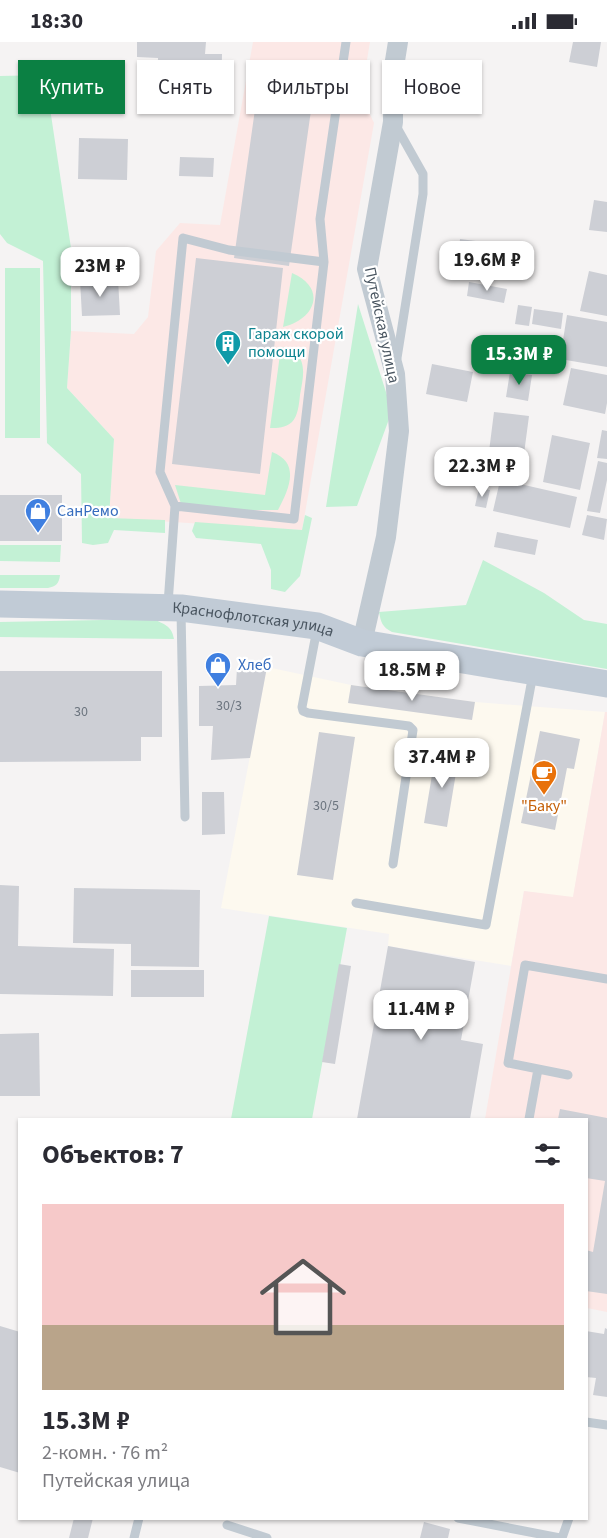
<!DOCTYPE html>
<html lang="ru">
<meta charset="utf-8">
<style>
:root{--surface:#fff;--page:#f2f2f3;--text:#2b2b33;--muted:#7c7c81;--accent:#0b8043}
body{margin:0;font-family:"Source Sans 3",sans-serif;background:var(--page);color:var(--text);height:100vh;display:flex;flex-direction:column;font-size:22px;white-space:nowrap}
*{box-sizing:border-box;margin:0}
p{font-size:20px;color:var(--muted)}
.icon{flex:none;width:33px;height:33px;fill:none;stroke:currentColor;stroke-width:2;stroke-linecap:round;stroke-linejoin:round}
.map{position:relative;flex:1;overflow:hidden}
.sheet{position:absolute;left:18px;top:1076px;width:570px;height:402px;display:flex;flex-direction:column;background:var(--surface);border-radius:0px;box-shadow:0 2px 4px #0004}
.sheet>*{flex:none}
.top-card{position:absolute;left:18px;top:18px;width:572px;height:54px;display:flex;gap:12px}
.price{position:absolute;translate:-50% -51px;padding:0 14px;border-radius:12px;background:#fff;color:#222;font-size:20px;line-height:39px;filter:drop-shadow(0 2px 3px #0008)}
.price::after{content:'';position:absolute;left:50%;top:36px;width:18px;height:14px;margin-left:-9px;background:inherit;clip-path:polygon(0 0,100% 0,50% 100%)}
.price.selected{background:var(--accent);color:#fff}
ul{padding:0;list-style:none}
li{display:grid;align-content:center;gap:12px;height:318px;padding:0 24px}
li span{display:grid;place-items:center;height:186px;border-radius:0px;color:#555}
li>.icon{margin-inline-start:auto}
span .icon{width:108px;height:108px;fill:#fffc;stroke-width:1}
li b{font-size:26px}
h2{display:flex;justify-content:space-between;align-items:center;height:72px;padding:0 24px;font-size:26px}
.pill{padding:0 21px;border-radius:0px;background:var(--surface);box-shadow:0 2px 4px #0004;font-size:21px;line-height:54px}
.pill.selected{background:var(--accent);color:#fff}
.status{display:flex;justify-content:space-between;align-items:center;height:42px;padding:0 30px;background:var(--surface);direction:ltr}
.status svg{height:16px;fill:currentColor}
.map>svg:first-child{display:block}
.commercial{fill:#fdf9ef}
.medical{fill:#fce8e6}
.green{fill:#c3f1d5}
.building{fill:#cdcfd5}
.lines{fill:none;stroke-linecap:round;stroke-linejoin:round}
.lane{stroke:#c1cad2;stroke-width:9}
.street{stroke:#c1cad2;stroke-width:20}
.secondary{stroke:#c1cbd6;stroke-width:27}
.labels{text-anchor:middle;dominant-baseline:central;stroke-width:4.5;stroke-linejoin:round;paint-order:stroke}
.number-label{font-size:14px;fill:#6b747e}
.street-label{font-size:16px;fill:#4a5661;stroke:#fff}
.culture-label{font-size:16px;fill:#0d838f;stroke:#fff;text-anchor:start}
.shop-label{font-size:16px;fill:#366cbe;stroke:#fff;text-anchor:start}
.food-label{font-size:16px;fill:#c56008;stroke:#fff}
</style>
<div class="status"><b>18:30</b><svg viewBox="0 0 49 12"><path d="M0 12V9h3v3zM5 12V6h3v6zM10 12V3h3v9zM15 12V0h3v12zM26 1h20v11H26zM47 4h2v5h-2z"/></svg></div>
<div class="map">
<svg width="607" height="1496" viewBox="0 0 607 1496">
<rect width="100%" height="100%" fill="#f5f3f3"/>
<!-- commercial -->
<path class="commercial" d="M267,625L351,643L475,660L605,670L573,856L524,849L511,924L388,904L389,892L221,866Z"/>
<!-- medical -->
<path class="medical" d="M253,0H370L361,53L374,81L302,488L109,476L114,397L67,346L71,289L134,292L148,275L156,209L180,181L220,183Z
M605,670H607V1270L587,1266L586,1077H485L524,849L573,855Z"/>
<!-- green -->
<path class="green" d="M45,33L71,206V289L67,346L114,397L109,476L165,478V491L114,488L108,501L93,503L82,501L81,432L47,401L43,219L7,201L0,192V34Z
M5,226H40V396H5Z
M292,231C327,246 316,277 283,285Z
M358,262L392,369L357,464L326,465Z
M281,305C309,311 304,331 300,353C299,362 298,374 292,380C285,386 278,386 270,386Z
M272,410C301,421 289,447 278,468H183L175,443L265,453Z
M305,473L312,476L300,534L285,550L271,547V528L261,502L196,496L192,489L195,480L302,488Z
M0,503H61L60,520L0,519Z
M483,518L544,551L584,578L607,582V627L392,590C382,585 381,580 379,570L466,563Z
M0,533H60C59,542 56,544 48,546H0Z
M153,577C164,582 172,584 174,597L0,595V580Z
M269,874L347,886L312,1077H231Z"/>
<!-- building -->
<path class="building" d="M137,0H206L205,12H222L221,58L157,56L158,16L137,15Z
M573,0H601L597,25L569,20Z
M261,25L316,33L289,224L234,216Z
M79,96L128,97L127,138L78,137Z
M180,115L214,116L213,135L179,134Z
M594,158L607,160V190L589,188Z
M460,197L507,203L505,220L458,213Z
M196,216L283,226L260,432L172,422Z
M589,229L607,233V274L580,269Z
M118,237L120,273L82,274L80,238Z
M469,240L507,247L504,261L467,254Z
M518,263L532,265L529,284L515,282Z
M534,267L563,271L561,287L532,282Z
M567,273L607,280V325L560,317Z
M432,322L473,330L467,360L426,352Z
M571,326L607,333V361L605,372L563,363Z
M510,330L532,333L528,359L506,355Z
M494,370L529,374L520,442L577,455L570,486L493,469L499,443L485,441Z
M602,388L607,389V417L597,416Z
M552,393L590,401L580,448L543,440Z
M598,419L607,421V438L600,471L587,469Z
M479,446L490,448L486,466L475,464Z
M0,453H62V499H0Z
M587,473L607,477L604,498L582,493Z
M497,490L538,498L535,513L494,505Z
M267,625L250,716L211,718L213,684H199V644L236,643L237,626Z
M0,629H162V695H141V719L0,720Z
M351,643L475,660L472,678L348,661Z
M540,689L580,697L574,727L567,726L555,788L521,781Z
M319,690L355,695L333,838L297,833Z
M436,709L459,713L447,785L424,781Z
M202,750H224L225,792L202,793Z
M0,843L19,844L18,904L114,907L113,954L0,952Z
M74,846L200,848L199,925L131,924V902L73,901Z
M388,904L475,920L461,998L483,1002L470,1077H357Z
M339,922L351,924L335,1022L322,1020Z
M131,928H204V955H131Z
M39,991L40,1054H0V992Z
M560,1067L607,1076V1252L586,1249V1208L593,1210L605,1139L586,1136V1077H558Z
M0,1284L20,1290V1431L0,1425Z
M605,1286L607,1287V1355L593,1353L596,1336L586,1335V1289L604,1292Z
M74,1476H93L88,1496H69Z
M424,1480L450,1487L448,1496H420Z"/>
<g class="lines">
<!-- lane -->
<path class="lane" d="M396,84L423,132V152L397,316
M175,464L294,477L324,220
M168,562L175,464L160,430L183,196L229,208L324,220L320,177L346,0
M181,569L185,775
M317,587L302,665L303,669L308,671L409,684L413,688L393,822
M356,861L486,883L533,632
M568,1033L508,1021L525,923L607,937
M529,1077L538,1027
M586,1380L607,1383
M458,1476L560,1496
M227,1483L267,1496
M134,1496L139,1476
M562,1496L569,1476"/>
<!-- street -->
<path class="street" d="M362,601L386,495L399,389L395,332L367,227L393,80V31L398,0"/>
<!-- secondary -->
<path class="secondary" id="s1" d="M0,562L181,566L317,584L362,601L607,642"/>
</g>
<!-- icons -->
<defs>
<g id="building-pin" transform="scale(1.35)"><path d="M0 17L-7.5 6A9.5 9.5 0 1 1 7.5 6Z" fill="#0f9aa8" stroke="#fff"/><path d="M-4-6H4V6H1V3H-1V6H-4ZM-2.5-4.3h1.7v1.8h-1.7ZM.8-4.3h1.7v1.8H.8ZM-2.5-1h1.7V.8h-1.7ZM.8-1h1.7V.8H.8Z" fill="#fff"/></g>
<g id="shop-pin" transform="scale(1.35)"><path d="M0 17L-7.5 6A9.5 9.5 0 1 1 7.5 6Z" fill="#3f7fe0" stroke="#fff"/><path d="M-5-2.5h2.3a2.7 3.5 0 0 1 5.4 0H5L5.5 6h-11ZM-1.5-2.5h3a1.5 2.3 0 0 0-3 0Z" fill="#fff"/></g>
<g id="cafe-pin" transform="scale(1.35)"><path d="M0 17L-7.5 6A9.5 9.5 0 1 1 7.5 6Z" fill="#e8710a" stroke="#fff"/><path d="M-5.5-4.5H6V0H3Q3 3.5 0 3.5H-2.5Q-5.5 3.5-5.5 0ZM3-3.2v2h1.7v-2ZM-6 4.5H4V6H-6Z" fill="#fff"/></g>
</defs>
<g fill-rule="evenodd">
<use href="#building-pin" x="228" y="301"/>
<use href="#shop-pin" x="38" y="469"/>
<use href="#shop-pin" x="218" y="623"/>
<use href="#cafe-pin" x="544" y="731"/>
</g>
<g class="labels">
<!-- number labels -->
<g class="number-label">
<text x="229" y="664">30/3</text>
<text x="81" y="670">30</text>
<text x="326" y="764">30/5</text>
</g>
<!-- street labels -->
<g class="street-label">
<text transform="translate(382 283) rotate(78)">Путейская улица</text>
<text stroke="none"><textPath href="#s1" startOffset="254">Краснофлотская улица</textPath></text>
</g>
<!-- culture labels -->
<g class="culture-label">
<text x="248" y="292">Гараж скорой<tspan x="248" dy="18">помощи</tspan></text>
</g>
<!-- shop labels -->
<g class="shop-label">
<text x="57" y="469">СанРемо</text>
<text x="238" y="623">Хлеб</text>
</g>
<!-- food labels -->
<g class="food-label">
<text x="544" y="764">"Баку"</text>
</g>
</g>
</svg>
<b class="price" style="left:487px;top:250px">19.6M ₽</b>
<b class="price" style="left:100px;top:256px">23M ₽</b>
<b class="price selected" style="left:519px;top:344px">15.3M ₽</b>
<b class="price" style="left:482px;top:456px">22.3M ₽</b>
<b class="price" style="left:412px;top:660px">18.5M ₽</b>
<b class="price" style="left:442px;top:747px">37.4M ₽</b>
<b class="price" style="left:421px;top:999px">11.4M ₽</b>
<div class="top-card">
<a class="pill selected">Купить</a>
<a class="pill">Снять</a>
<a class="pill">Фильтры</a>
<a class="pill">Новое</a>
</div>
<section class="sheet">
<h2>Объектов: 7<svg class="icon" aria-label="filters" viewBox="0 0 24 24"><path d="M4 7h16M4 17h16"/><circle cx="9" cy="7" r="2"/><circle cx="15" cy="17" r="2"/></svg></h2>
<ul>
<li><span style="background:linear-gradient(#f6c9c9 65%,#b9a48a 0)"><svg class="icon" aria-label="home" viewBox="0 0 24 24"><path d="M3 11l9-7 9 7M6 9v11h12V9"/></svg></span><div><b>15.3M ₽</b><p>2-комн. · 76 m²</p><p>Путейская улица</p></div></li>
</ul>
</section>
</div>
